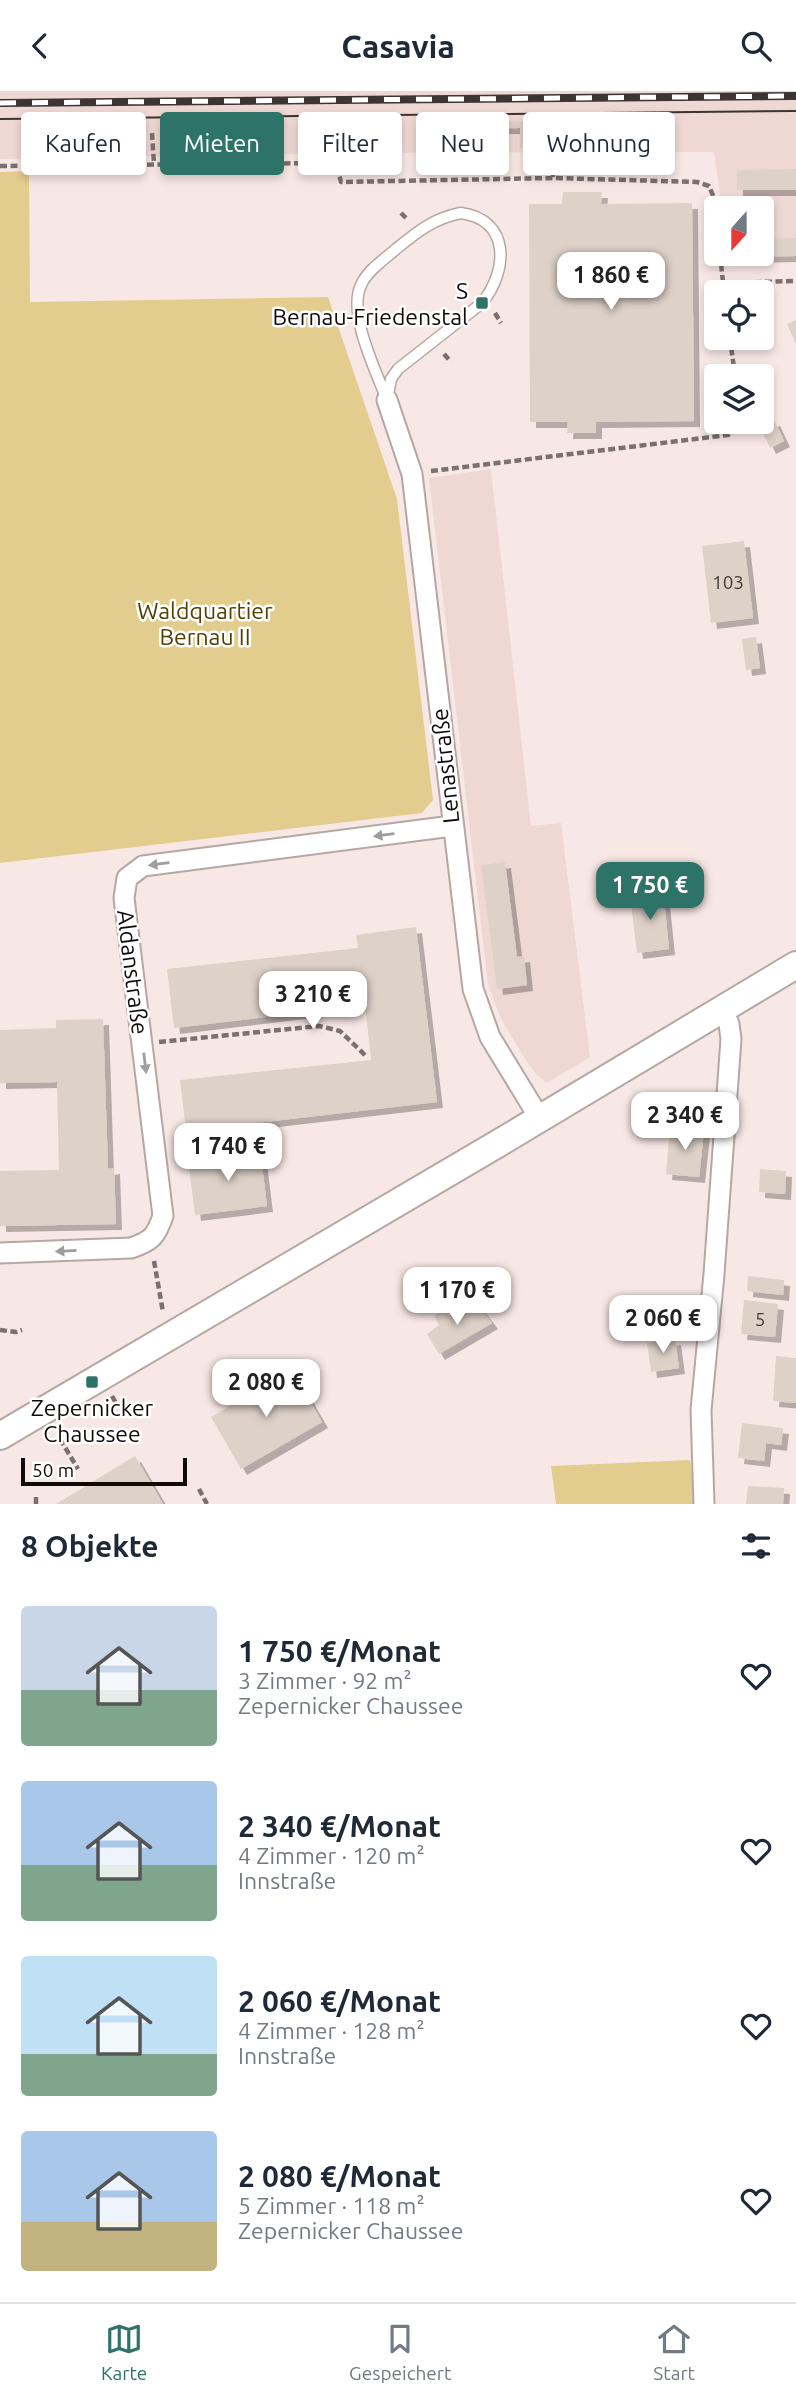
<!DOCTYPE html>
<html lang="de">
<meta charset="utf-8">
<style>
:root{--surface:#fff;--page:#f2f2f3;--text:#1f2937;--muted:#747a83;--line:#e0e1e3;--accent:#2d7367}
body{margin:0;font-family:Ubuntu,sans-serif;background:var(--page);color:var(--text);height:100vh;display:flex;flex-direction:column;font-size:26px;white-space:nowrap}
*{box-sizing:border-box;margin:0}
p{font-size:23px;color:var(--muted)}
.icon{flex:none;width:38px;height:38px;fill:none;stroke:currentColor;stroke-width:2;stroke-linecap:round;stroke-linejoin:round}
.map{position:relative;height:1413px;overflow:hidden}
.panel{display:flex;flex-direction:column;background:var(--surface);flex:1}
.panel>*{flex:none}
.guide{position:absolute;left:21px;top:21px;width:754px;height:63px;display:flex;gap:14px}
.needle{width:46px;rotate:201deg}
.fabs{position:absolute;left:704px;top:105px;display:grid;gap:14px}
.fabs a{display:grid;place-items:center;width:70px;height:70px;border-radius:7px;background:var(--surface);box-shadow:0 4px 10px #0003;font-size:35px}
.scale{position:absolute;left:21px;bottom:18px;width:166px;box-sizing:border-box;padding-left:7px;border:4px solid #100b0a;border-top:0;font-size:19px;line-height:24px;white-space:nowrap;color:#100b0a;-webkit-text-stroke:5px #fff;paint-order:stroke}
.price{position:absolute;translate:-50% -60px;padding:0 16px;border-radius:14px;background:#fff;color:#222;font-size:23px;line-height:46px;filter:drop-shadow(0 2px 4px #0008)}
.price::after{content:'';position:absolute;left:50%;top:42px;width:21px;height:16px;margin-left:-10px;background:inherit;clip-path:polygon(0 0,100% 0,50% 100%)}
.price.on{background:var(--accent);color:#fff}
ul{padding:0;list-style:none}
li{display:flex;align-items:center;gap:21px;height:175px;padding:0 21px}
li span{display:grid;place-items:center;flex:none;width:196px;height:140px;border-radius:7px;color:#555}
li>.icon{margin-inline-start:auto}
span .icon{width:84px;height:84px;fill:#fffc;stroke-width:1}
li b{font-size:30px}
h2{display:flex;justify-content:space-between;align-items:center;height:84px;padding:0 21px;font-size:30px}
.pill{padding:0 24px;border-radius:7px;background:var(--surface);box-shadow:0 4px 10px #0003;font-size:24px;line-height:63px}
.pill.on{background:var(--accent);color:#fff}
header{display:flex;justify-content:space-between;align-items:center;height:91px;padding:0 21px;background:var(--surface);font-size:32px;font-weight:600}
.menu{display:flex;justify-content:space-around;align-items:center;height:98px;border-top:2px solid var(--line);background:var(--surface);font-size:19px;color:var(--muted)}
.menu a{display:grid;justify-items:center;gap:4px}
.menu .on{color:var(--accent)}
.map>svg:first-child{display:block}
.built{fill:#efd8d3}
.green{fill:#e3cd8e}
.building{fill:#ddd1c8;filter:url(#shadow)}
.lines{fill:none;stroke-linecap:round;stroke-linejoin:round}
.lane-casing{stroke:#b5a7a4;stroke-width:13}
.street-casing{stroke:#b5a7a4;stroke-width:23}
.secondary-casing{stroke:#b5a7a4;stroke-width:30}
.path{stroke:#7a706e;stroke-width:4.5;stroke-dasharray:7 3.5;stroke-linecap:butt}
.lane{stroke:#fff;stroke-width:10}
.street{stroke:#fff;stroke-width:19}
.secondary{stroke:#fff;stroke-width:26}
.tram{stroke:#3c3533;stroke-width:2}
.rail-casing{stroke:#3c3533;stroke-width:8}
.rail{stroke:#fff;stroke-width:5;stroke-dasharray:16;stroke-linecap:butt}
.oneway{fill:#9f9d9d}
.poi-dot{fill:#2d7367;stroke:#fff;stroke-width:2.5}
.labels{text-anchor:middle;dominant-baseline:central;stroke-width:5;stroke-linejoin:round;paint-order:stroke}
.number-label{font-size:19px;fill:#433c3a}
.poi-label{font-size:23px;fill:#100b0a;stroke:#fff;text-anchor:end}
.park-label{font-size:23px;fill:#524105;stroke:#fff}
.street-label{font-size:23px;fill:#100b0a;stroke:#fff}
</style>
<header><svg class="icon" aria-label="back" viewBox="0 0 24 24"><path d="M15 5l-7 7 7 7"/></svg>Casavia<svg class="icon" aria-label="search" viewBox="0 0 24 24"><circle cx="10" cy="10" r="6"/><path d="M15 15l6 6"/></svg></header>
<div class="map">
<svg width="796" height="1413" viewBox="0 0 796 1413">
<defs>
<filter id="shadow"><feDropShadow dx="6" dy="6" stdDeviation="0" flood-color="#0004"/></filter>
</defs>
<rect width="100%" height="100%" fill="#f8e8e5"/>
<!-- built -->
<path class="built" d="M0,0H796V165L729,166L728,163H761V117H722L714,61L368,62L0,68Z
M491,378L531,735L561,732L590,966L547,992L537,984L527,971L501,928L488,894L429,387Z"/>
<!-- green -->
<path class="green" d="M29,80L30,211L328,206L397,408L433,709L422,722L0,772V81Z
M690,1369L697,1413H556L551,1375Z"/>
<!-- building -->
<path class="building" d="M609,29V36L559,37V57H520V37L469,38V31Z
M796,78V99H737V79Z
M563,101H602L601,113L692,112L694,330L596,331V342H567L568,331H530L529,113H562Z
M796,147V165L743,166V163H761V148Z
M796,229V253L787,233Z
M774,329L784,350L770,357L760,336Z
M744,450L753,527L711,532L702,455Z
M756,546L760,577L746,579L742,548Z
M505,771L517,866L524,865L527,894L497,898L481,774Z
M663,799L669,858L637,862L630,804Z
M416,836L437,1011L186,1040L180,989L371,969L365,914L174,937L167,878L358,857L356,844Z
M103,928L108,1078L114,1077L116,1133L0,1135V1080L59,1079L57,991L0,992V939L56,937V929Z
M670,1037L704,1040L699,1086L666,1083Z
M260,1059L267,1115L195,1124L188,1068Z
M760,1078L786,1080L785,1103L759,1101Z
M748,1185L784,1189L783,1204L747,1200Z
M744,1209L778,1213L775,1246L741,1243Z
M467,1215L470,1219L479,1215L492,1232L439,1263L427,1243L439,1234L434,1225L444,1219L449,1225Z
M675,1248L679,1277L651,1281L647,1252Z
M776,1265L796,1267V1312L773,1310Z
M292,1279L322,1331L241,1378L211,1326Z
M742,1332L783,1337L781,1354L766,1352L764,1370L738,1367Z
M135,1365L163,1413H56L112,1379Z
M748,1395L784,1397L783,1413H746Z"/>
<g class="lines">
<!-- lane casing -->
<g class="lane-casing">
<path id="lane" d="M461,122C511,129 508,180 482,212L398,278L391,288L387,309C376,280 346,220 362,192C369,178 385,168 396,158C417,141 434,127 461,122Z"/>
</g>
<!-- street casing -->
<g class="street-casing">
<path id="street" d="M387,309L412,383L473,898L490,946L540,1028
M0,1162L131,1157C152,1150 156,1145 163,1125L124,807L127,787L143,775L452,735
M704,1413L701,1319L714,1183L731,948L729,933L722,917"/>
</g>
<!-- secondary casing -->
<g class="secondary-casing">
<path id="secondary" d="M0,1345L499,1052L796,874"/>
</g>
<!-- path -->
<path class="path" d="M152,42L154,73
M545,51L546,57L552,61L553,87
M0,75L327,72L338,80L341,91L553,87L697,91L709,95L714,107L716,123
M401,122L408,129
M720,163L724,201
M723,192L796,190
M495,222L501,232
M730,247L735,285
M444,263L451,271
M431,380L728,344L737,339L740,331
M159,951L319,935L340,940L367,966
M154,1170L163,1221
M0,1239L16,1241L22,1239
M112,1305L117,1314
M60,1348L78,1378
M199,1398L207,1413
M36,1413V1405"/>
<!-- lane -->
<use href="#lane" class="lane"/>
<!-- street -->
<use href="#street" class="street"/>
<!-- secondary -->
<use href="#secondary" class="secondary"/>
<!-- tram -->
<path class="tram" d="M0,28L796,20"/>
<!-- rail casing -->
<g class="rail-casing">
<path id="rail" d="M0,12L796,5"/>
</g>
<!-- rail -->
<use href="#rail" class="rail"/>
</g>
<!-- one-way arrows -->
<defs><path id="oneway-solid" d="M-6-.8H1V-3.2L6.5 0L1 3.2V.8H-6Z" transform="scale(1.75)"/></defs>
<g class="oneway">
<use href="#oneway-solid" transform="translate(384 744) rotate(173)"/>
<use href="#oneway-solid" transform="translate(159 773) rotate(173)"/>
<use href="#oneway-solid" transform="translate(145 972) rotate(83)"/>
<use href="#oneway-solid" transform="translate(66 1160) rotate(177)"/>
</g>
<!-- markers -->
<g class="poi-dot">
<rect x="475" y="205" width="14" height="14" rx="3.5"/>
<rect x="85" y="1284" width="14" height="14" rx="3.5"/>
</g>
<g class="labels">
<!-- number labels -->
<g class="number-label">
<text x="728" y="491">103</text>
<text x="760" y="1228">5</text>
</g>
<!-- poi labels -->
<g class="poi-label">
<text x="468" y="199">S<tspan x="468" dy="26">Bernau-Friedenstal</tspan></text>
<text x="92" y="1316" text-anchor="middle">Zepernicker<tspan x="92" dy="26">Chaussee</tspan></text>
</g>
<!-- park labels -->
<g class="park-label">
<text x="205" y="519">Waldquartier<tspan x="205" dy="26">Bernau II</tspan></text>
</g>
<!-- street labels -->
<g class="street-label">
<text transform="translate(445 675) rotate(-96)">Lenastraße</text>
<text transform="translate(133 881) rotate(83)">Aldanstraße</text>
</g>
</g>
</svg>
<div class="fabs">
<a><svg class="needle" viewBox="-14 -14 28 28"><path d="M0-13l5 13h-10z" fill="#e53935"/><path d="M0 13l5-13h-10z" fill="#747a83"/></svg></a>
<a><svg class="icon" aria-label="locate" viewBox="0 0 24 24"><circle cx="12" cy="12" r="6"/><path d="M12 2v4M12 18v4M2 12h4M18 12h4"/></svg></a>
<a><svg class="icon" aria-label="layers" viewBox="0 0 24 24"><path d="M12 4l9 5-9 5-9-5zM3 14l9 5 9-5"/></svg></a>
</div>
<div class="scale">50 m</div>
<b class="price" style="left:611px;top:221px">1 860 €</b>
<b class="price on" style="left:650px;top:831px">1 750 €</b>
<b class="price" style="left:313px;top:940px">3 210 €</b>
<b class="price" style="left:685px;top:1061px">2 340 €</b>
<b class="price" style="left:228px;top:1092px">1 740 €</b>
<b class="price" style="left:457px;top:1236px">1 170 €</b>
<b class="price" style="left:663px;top:1264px">2 060 €</b>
<b class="price" style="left:266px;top:1328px">2 080 €</b>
<div class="guide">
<a class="pill">Kaufen</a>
<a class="pill on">Mieten</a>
<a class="pill">Filter</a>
<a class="pill">Neu</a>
<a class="pill">Wohnung</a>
</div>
</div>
<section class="panel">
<h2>8 Objekte<svg class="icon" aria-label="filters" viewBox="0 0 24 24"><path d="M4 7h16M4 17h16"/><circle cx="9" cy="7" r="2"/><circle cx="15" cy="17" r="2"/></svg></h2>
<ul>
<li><span style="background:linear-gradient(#c9d6e8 60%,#7fa58c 0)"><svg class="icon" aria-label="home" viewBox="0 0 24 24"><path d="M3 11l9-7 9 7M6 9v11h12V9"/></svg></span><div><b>1 750 €/Monat</b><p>3 Zimmer · 92 m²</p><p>Zepernicker Chaussee</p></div><svg class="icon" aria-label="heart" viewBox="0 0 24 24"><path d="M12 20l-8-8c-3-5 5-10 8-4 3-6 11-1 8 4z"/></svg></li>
<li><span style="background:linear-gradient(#a9c7e8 60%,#7fa58c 0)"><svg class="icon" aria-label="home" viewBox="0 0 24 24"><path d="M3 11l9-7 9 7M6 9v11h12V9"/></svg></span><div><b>2 340 €/Monat</b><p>4 Zimmer · 120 m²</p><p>Innstraße</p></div><svg class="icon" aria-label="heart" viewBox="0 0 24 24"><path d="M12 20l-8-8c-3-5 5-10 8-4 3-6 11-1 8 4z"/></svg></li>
<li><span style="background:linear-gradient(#bfe0f5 70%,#7fa58c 0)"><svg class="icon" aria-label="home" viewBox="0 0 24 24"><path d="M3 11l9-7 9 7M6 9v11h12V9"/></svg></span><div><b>2 060 €/Monat</b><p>4 Zimmer · 128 m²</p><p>Innstraße</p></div><svg class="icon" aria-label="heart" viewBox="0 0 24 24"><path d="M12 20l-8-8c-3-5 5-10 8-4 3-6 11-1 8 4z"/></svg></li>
<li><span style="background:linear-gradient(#a9c7e8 65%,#c2b280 0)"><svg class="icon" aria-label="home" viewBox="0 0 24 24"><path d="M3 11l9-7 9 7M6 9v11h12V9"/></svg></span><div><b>2 080 €/Monat</b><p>5 Zimmer · 118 m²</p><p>Zepernicker Chaussee</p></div><svg class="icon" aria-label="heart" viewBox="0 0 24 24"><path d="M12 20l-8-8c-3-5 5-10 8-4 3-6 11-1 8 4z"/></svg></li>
</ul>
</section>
<nav class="menu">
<a class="on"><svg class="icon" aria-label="map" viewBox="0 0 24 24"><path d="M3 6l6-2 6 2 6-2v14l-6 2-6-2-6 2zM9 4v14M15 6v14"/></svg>Karte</a>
<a><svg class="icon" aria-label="saved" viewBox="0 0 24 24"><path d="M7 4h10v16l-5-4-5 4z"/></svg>Gespeichert</a>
<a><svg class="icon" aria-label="home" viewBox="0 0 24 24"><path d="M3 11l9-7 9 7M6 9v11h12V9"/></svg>Start</a>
</nav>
